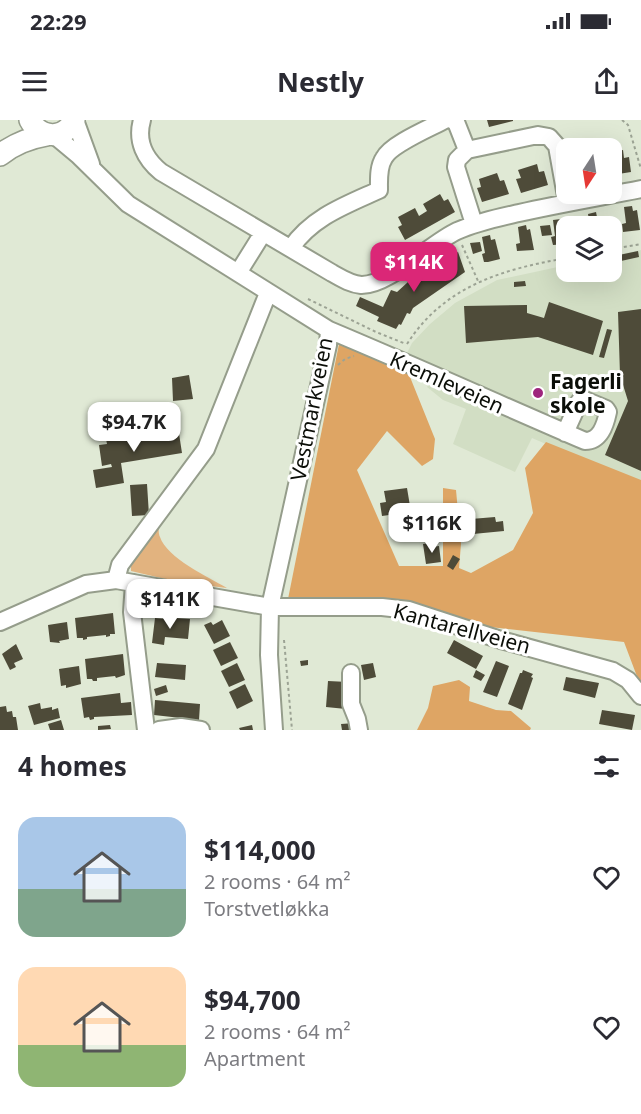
<!DOCTYPE html>
<meta charset="utf-8">
<style>
:root{--surface:#fff;--page:#f7f7f7;--text:#2b2b33;--muted:#7c7c81;--accent:#db2777}
body{margin:0;font-family:"Noto Sans",sans-serif;background:var(--page);color:var(--text);height:100vh;display:flex;flex-direction:column;font-size:22px;white-space:nowrap}
*{box-sizing:border-box;margin:0}
p{font-size:20px;color:var(--muted)}
.icon{flex:none;width:33px;height:33px;fill:none;stroke:currentColor;stroke-width:2;stroke-linecap:round;stroke-linejoin:round}
.map{position:relative;height:610px;overflow:hidden}
.side{display:flex;flex-direction:column;background:var(--surface);flex:1}
.side>*{flex:none}
.needle{width:39px;rotate:192deg}
.fabs{position:absolute;left:556px;top:18px;display:grid;gap:12px}
.fabs a{display:grid;place-items:center;width:66px;height:66px;border-radius:12px;background:var(--surface);box-shadow:0 6px 24px #0002;font-size:30px}
.price{position:absolute;translate:-50% -51px;padding:0 14px;border-radius:12px;background:#fff;color:#222;font-size:20px;line-height:39px;filter:drop-shadow(0 2px 3px #0008)}
.price::after{content:'';position:absolute;left:50%;top:36px;width:18px;height:14px;margin-left:-9px;background:inherit;clip-path:polygon(0 0,100% 0,50% 100%)}
.price.selected{background:var(--accent);color:#fff}
ul{padding:0;list-style:none}
li{display:flex;align-items:center;gap:18px;height:150px;padding:0 18px}
li span{display:grid;place-items:center;flex:none;width:168px;height:120px;border-radius:18px;color:#555}
li>.icon{margin-inline-start:auto}
span .icon{width:72px;height:72px;fill:#fffc;stroke-width:1}
li b{font-size:26px}
h2{display:flex;justify-content:space-between;align-items:center;height:72px;padding:0 18px;font-size:26px}
.status{display:flex;justify-content:space-between;align-items:center;height:42px;padding:0 30px;background:var(--surface);direction:ltr}
.status svg{height:16px;fill:currentColor}
header{display:flex;justify-content:space-between;align-items:center;height:78px;padding:0 18px;background:var(--surface);font-size:27px;font-weight:700}
.map>svg:first-child{display:block}
.built{fill:#d2dec4}
.green{fill:#e2b37f}
.forest{fill:#dea564}
.building{fill:#4e4b39}
.lines{fill:none;stroke-linecap:round;stroke-linejoin:round}
.minor-casing{stroke:#959d8b;stroke-width:20}
.major-casing{stroke:#959d8b;stroke-width:24}
.path{stroke:#9ca394;stroke-width:2;stroke-dasharray:3 3;stroke-linecap:butt}
.minor{stroke:#fff;stroke-width:16}
.major{stroke:#fff;stroke-width:21}
.poi-dot{fill:#9e257d;stroke:#fff;stroke-width:2}
.labels{text-anchor:middle;dominant-baseline:central;stroke-width:6;stroke-linejoin:round;paint-order:stroke}
.poi-label{font-size:21px;font-weight:bold;fill:#0b0e08;stroke:#fff;text-anchor:start}
.street-label{font-size:21px;fill:#0b0e08;stroke:#fff}
</style>
<div class="status"><b>22:29</b><svg viewBox="0 0 49 12"><path d="M0 12V9h3v3zM5 12V6h3v6zM10 12V3h3v9zM15 12V0h3v12zM26 1h20v11H26zM47 4h2v5h-2z"/></svg></div>
<header><svg class="icon" aria-label="menu" viewBox="0 0 24 24"><path d="M4 6h16M4 12h16M4 18h16"/></svg>Nestly<svg class="icon" aria-label="share" viewBox="0 0 24 24"><path d="M12 15V3M7 8l5-5 5 5M5 13v7h14v-7"/></svg></header>
<div class="map">
<svg width="641" height="610" viewBox="0 0 641 610">
<rect width="100%" height="100%" fill="#e0e9d5"/>
<!-- built -->
<path class="built" d="M641,130V365L532,318L515,352L453,324L466,289L443,280L427,267L435,248L406,235L412,223L430,204L455,183L497,160L567,145V152H612V136Z"/>
<!-- green -->
<path class="green" d="M159,403C159,408 158,413 160,417C167,438 208,457 227,468L178,462L131,451V444Z"/>
<!-- forest -->
<path class="forest" d="M339,224L408,252L435,319L433,339L422,346L387,311L357,350L399,446H443V368L456,370L461,424L459,448L471,453L513,430L533,393L525,348L546,322L641,360V567L624,522L287,484Z
M459,560L470,567L469,581L496,590L511,591L531,608L530,610H417L428,588L433,566Z"/>
<!-- building -->
<path class="building" d="M487,0H513V1L489,7Z
M623,30L624,38L629,37L631,52L612,55V32Z
M537,44L539,52L544,51L548,65L521,73L516,59L521,58L518,50Z
M497,53L500,61L504,60L509,74L482,82L477,68L481,67L479,59Z
M440,74L444,81L448,79L455,92L405,120L398,107L402,105L398,97L415,88L419,96L427,91L423,84Z
M632,86L633,91L637,90L640,110L623,112L622,104L626,103L624,87Z
M596,92L597,97L601,96L603,106H590L588,94Z
M561,99L562,104L566,103L567,124L553,125L551,117L555,116L553,100Z
M526,105L527,110L530,109L534,130L517,131L516,124L520,123L518,107Z
M550,105L552,115L542,116L540,106Z
M490,115L491,120L495,119L500,139L488,142H484L482,134L485,133L482,117Z
M480,122L482,131L473,134L470,123Z
M638,131L639,137L621,141L619,135Z
M458,132L465,152L413,188L410,194L407,193L401,205L399,204L396,209L377,201L379,197L356,186L360,177L383,187L391,170L397,172L408,162L411,166L443,143L445,146L448,143L445,138Z
M525,161L526,166L514,167V162Z
M549,182L603,201L593,235L538,217L466,223L464,186L527,185V193L544,198Z
M641,189V351L605,335L628,281L620,255L618,192Z
M607,209L612,210L604,238L599,237Z
M189,255L193,279L173,281L172,258Z
M178,307L182,333L121,343L124,363L96,368L93,350L112,347L111,344L102,346L99,325L107,324L106,319Z
M147,364L149,395L132,396L130,365Z
M407,368L411,392L382,396L380,383L386,382L384,371Z
M495,397L496,402L503,401L504,411L473,414L471,399Z
M431,423V427L439,426L441,442L426,444L423,424Z
M453,435L460,439L453,450L447,446Z
M140,477H146V485H140Z
M113,493L115,514H110V516L106,517V515L87,517V519L83,520V518H77L75,498Z
M155,498L175,500V498L190,499L188,519L165,517L164,525L152,523Z
M222,500L230,516L214,524L204,505L211,502L213,505Z
M67,502L69,519L59,521L60,523L50,522L48,505Z
M454,520L483,536L476,549L447,533Z
M230,522L238,538L221,546L213,530Z
M16,524L23,539L14,543L16,547L10,550L2,534Z
M123,534L125,555L116,558L115,556L97,558V561H93L92,559H87L85,539Z
M308,540V545L301,546L300,541Z
M496,541L509,546L497,577L483,572Z
M157,543L186,545L185,560L155,557Z
M237,543L245,560L229,567L221,551Z
M373,543L376,557L364,560L361,545Z
M79,546L81,564L66,568V565L61,566L59,549Z
M476,550L485,555L481,561L473,557Z
M523,550L533,554L531,557L533,558L522,590L508,584L520,553H522Z
M566,557L599,563L595,578L563,570Z
M328,561L348,562L346,589L326,587Z
M245,564L253,581L237,589L229,572Z
M166,565L168,572L156,576L154,569Z
M120,573L121,583L131,582L132,595L94,597V599L90,600L89,597L84,598L81,578Z
M155,580L200,584L199,600L154,595Z
M40,583L41,589L52,587V590L58,588L60,598L34,605L28,586Z
M6,586L7,592L12,591L13,597H16L18,610H0V587Z
M602,590L635,595L632,610L599,604Z
M61,600L64,610H50L48,604Z
M355,603L356,610H342L341,604Z
M110,605L111,609L98,610V606Z
M252,605L253,610H240L239,608Z"/>
<g class="lines">
<!-- minor casing -->
<g class="minor-casing">
<path id="minor" d="M75,0L91,44
M142,0C136,21 145,39 161,52L332,153C341,158 350,164 361,165C388,166 431,123 457,111C477,102 497,98 519,93C559,84 600,77 641,69
M452,0L456,2L467,30
M54,15L78,35L128,84L329,210L328,225L270,487L269,535L274,610
M474,104L456,47L457,40L467,30L538,15L549,17L557,26L567,82
M291,128C312,97 346,85 379,70C379,60 378,47 384,38C391,24 430,8 445,0
M238,153L263,113
M329,210C415,246 499,284 585,321C600,321 605,306 608,292L606,289L582,279L579,282L565,313
M116,460L120,445L206,329L268,173
M134,463L132,492L146,610
M0,502L86,464L116,460L270,487H382L409,490L501,520L613,551L628,560L641,576
M351,553V584L357,599L359,610
M159,610L181,607L201,610"/>
</g>
<!-- major casing -->
<g class="major-casing">
<path id="major" d="M30,0C40,19 65,20 74,0
M0,35C14,24 29,18 47,15"/>
</g>
<!-- path -->
<path class="path" d="M622,0L628,5L641,49
M462,125L478,161
M612,129L641,124
M308,179L376,212L406,224
M407,224C444,166 503,149 567,138
M338,245L345,239L354,236
M284,520L292,610"/>
<!-- minor -->
<use href="#minor" class="minor"/>
<!-- major -->
<use href="#major" class="major"/>
</g>
<!-- markers -->
<circle class="poi-dot" cx="538" cy="273" r="6"/>
<g class="labels">
<!-- poi labels -->
<g class="poi-label">
<text x="550" y="261">Fagerli<tspan x="550" dy="24">skole</tspan></text>
</g>
<!-- street labels -->
<g class="street-label">
<text transform="translate(447 262) rotate(24)">Kremleveien</text>
<text transform="translate(311 289) rotate(-79)">Vestmarkveien</text>
<text transform="translate(462 508) rotate(15)">Kantarellveien</text>
</g>
</g>
</svg>
<div class="fabs">
<a><svg class="needle" viewBox="-14 -14 28 28"><path d="M0-13l5 13h-10z" fill="#e53935"/><path d="M0 13l5-13h-10z" fill="#7c7c81"/></svg></a>
<a><svg class="icon" aria-label="layers" viewBox="0 0 24 24"><path d="M12 4l9 5-9 5-9-5zM3 14l9 5 9-5"/></svg></a>
</div>
<b class="price selected" style="left:414px;top:173px">$114K</b>
<b class="price" style="left:134px;top:333px">$94.7K</b>
<b class="price" style="left:432px;top:434px">$116K</b>
<b class="price" style="left:170px;top:510px">$141K</b>
</div>
<section class="side">
<h2>4 homes<svg class="icon" aria-label="filters" viewBox="0 0 24 24"><path d="M4 7h16M4 17h16"/><circle cx="9" cy="7" r="2"/><circle cx="15" cy="17" r="2"/></svg></h2>
<ul>
<li><span style="background:linear-gradient(#a9c7e8 60%,#7fa58c 0)"><svg class="icon" aria-label="home" viewBox="0 0 24 24"><path d="M3 11l9-7 9 7M6 9v11h12V9"/></svg></span><div><b>$114,000</b><p>2 rooms · 64 m²</p><p>Torstvetløkka</p></div><svg class="icon" aria-label="heart" viewBox="0 0 24 24"><path d="M12 20l-8-8c-3-5 5-10 8-4 3-6 11-1 8 4z"/></svg></li>
<li><span style="background:linear-gradient(#ffd9b3 65%,#8fb573 0)"><svg class="icon" aria-label="home" viewBox="0 0 24 24"><path d="M3 11l9-7 9 7M6 9v11h12V9"/></svg></span><div><b>$94,700</b><p>2 rooms · 64 m²</p><p>Apartment</p></div><svg class="icon" aria-label="heart" viewBox="0 0 24 24"><path d="M12 20l-8-8c-3-5 5-10 8-4 3-6 11-1 8 4z"/></svg></li>
</ul>
</section>
